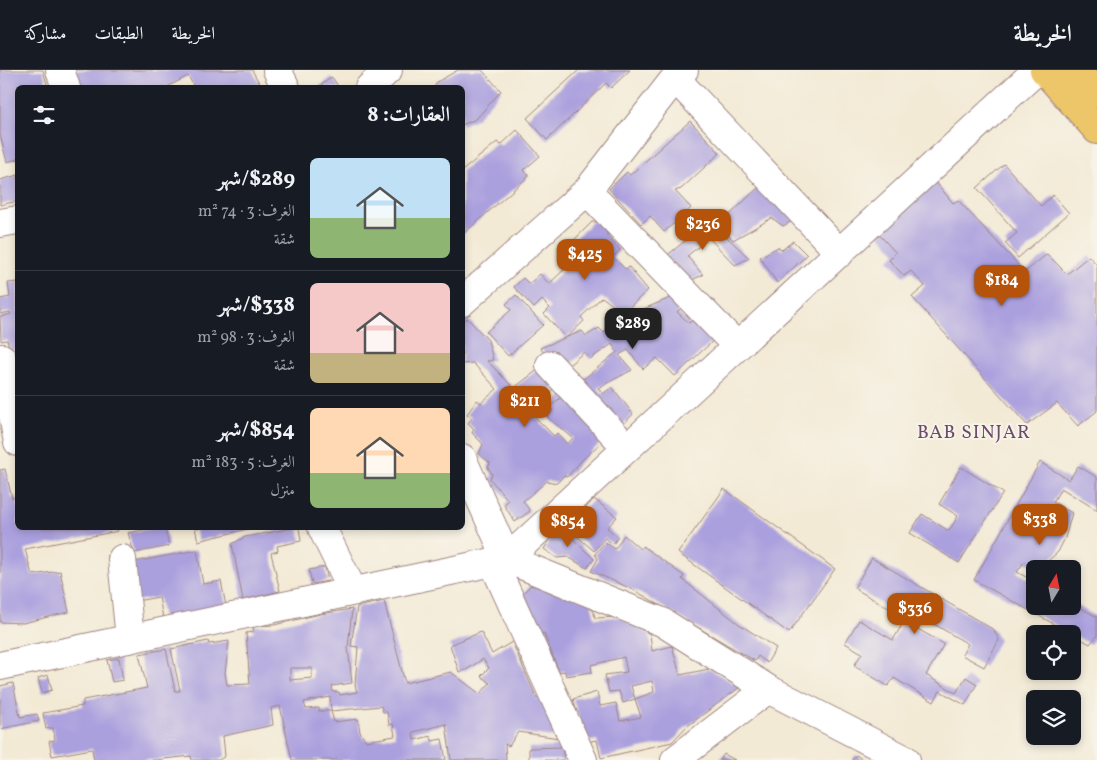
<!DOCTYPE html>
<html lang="ar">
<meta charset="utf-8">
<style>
:root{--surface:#171b24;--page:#242831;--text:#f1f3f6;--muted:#9ea1a6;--line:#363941;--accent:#b45309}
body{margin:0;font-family:Vollkorn,Amiri,serif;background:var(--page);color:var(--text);direction:rtl;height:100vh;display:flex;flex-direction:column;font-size:19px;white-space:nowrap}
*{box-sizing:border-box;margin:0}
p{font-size:16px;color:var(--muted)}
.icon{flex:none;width:28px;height:28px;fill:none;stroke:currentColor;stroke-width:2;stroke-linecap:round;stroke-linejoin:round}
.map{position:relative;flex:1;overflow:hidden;direction:ltr}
.details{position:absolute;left:15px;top:15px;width:450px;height:445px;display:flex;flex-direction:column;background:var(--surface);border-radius:8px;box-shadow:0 2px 8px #0003;direction:rtl}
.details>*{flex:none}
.needle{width:32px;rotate:10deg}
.controls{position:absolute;left:1026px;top:490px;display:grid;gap:10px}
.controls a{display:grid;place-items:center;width:55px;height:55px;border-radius:8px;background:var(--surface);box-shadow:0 2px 8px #0003;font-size:25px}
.price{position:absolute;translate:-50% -42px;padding:0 11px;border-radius:10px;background:var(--accent);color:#fff;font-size:16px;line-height:32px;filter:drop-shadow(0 1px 2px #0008)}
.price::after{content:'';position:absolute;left:50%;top:30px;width:15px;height:11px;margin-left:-8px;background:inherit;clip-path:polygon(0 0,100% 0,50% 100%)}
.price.current{background:#222;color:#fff}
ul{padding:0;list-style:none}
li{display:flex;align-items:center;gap:15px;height:125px;padding:0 15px}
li+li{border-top:1px solid var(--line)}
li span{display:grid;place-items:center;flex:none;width:140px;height:100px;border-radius:8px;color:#555}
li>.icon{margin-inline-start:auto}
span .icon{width:60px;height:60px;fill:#fffc;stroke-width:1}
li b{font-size:21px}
h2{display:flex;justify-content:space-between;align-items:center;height:60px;padding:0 15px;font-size:21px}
header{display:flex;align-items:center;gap:30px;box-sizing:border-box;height:70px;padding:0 25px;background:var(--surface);border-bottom:1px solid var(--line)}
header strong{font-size:24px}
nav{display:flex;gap:28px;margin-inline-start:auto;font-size:18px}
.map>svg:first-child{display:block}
.building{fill:#aba0de;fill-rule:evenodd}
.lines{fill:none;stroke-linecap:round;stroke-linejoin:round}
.minor-casing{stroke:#9e8480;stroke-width:30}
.major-casing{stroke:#9e8480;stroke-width:30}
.minor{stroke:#fff;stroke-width:28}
.major{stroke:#ecc669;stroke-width:28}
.labels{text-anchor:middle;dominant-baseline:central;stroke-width:4;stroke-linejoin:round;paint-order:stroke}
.neighbourhood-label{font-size:19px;letter-spacing:1px;fill:#6c4c6a;stroke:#f7f3e8}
</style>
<header>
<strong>الخريطة</strong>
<nav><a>الخريطة</a><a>الطبقات</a><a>مشاركة</a></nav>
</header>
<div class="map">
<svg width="1097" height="690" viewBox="0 0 1097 690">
<rect width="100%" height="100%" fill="#f7f3e8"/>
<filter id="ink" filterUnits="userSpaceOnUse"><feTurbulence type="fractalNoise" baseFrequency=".02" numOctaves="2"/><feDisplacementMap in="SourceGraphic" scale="10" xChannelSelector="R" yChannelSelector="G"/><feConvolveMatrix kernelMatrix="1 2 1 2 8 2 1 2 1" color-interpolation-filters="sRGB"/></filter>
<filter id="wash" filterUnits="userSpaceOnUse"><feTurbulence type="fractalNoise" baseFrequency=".0096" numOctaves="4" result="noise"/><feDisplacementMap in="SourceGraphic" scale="20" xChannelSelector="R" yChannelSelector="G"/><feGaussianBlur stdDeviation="1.12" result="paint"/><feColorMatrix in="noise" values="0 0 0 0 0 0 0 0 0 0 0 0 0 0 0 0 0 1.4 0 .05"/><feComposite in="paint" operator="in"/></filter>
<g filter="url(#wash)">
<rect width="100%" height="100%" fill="#f3ead5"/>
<g id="blocks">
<!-- building -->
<path class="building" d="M0,0H43L48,18H18V89L7,92L0,65Z
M59,0H252L262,18H195L188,6L165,18H65Z
M458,0H482L501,21L476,49L462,55V18H434L437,12Z
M579,0H630L611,18L606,13L547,70L527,48Z
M332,7L339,18H317Z
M690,51L720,83L681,119L675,121L691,138L664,162L650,146L641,154L609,119L627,102L630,105Z
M517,60L540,86L524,100L529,106L462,165V101L497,72L501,75Z
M1004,94L1041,136L1053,125L1069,143L1018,188L1005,173L1017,163L977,118Z
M18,105V131L0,135V110Z
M934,110L953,133L958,130L1025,202L1047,184L1067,204L1089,186L1097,195V341L1078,356L1057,333L1027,355L912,227L925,216L911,201L904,206L889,190L896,183L875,160Z
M763,113L796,149L783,156L772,148L733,170L719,155Z
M710,151L749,188L735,195L709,168L687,186L703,205L687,212L665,187Z
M592,152H600L607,159V166L620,180L613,187L625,199L629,197L648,220L623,243L602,227L581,247L584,251L566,268L544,244L550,238L542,230L534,238L514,217L523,208L529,214L540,204L549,214L570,194L563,185L569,175Z
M793,171L807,185L777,213L760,187L778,177L782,180Z
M18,212V279L10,281L7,270L1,271L0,247L11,244L10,242L0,244V229L10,227L8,213Z
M516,225L543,255L508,286L486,262L511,240L506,234Z
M673,227L682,237L677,242L689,253L695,248L715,269L675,306L657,288L643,299L628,280L619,285L632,300L598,318L603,324L612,317L633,344L622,356L575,316L617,282L612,274L590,289L584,282L561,302L540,278L582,261L586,266L599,258L604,263L626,246Z
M467,248L488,270L493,290L487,291L514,318L544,295L561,312L529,341L554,366L557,363L567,374L573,368L547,347L553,341L550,337L568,321L610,365L583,389L567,407L564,405L557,413L547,411L523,431L530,441L515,452L504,435L508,430L490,409L492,404L488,398L490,393L479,384L483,374L472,363L474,359L468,353L472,348L467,344L477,330L481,333L497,319L473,293L462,294V252Z
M1040,392L1069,410L1078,396L1097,407V440L1061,418L1053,432L1072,443L1065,468L1058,482L1040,498L1024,492L1017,502L1035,512V536H1072V533L1097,547V566L1090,574L974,510Z
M961,397L1003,423L959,493L910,463L922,444L949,461L958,446L939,434Z
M5,399L12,428L18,427V458H117L118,461L25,479L32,505L60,501L69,542L23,553L0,552V400Z
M724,419L835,499L789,563L678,483Z
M594,429L617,447L607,458L618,467L613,474L605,468L594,481L563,454L575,441L581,443Z
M559,456L594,489L587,498L568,487L557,488L544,479Z
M153,458H165L169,476L134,483L128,463Z
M195,458H252L198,471Z
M293,458H299L301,471L277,476L278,481L271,483L280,521L243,530L232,474L245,467Z
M624,465L640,479L643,476L684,506L682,509L739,554L776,578L767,593L758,586L755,591L634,520L591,501L598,489L595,484L605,472L615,479Z
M197,480L203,514L221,511L226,536L163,548L159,527L136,531L129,493Z
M872,488L994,560L999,570L984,597L962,585L968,574L915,543L909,554L944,574L926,605L956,623L966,607L977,614L965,635L940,621L934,632L894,608L888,616L854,596L862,583L845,573L859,550L893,570L906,548L854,518Z
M325,497L328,511L312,514L309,500Z
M531,515L591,532L595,548L619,547L650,564L652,581L672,576L680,605L709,599L740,617L686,657L672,672L601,688L597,670L586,672L573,629L597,622L600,636L616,633L620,651L641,647L635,629L654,622L652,611L631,616L635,629L623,633L619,621L609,622L605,605L627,602L624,587L591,595L592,602L566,606L565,601L559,602L544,563L540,564L523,523Z
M384,531L405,613L451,602L480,624L490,613L481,606L489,598L483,589L466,600L459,602L450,575L481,562L492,584L512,572L537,629L539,626L557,655L559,668L518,662L509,676L505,674L506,690H451L446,654L413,662L414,670L431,666L432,671L442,669L446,690H386L385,688L373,690H292L280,636L271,638L273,655L223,666L225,686L219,690H192L191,686L155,690H94L92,679L52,686L49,671L55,670L53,658L46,659L43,643L83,636V630L147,618L139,584L166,579L175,621H180L171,579L208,571L209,574L229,571L225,603L227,615L250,614L246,563L253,562L254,556L274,555L320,544L352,539L348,578L352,613L332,616L333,622H339L340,625L357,622L355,615L358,577L351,576L357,537ZM290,598H312V608L290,610ZM330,627L331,641H319V638L306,639L304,632ZM381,636L383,642H387L389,655L393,654L395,666L366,671L360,662L358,649L334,652L331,641Z
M119,588L123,610L112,612L107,590Z
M48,605L52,620L42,623L38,608Z
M13,613L20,647L37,644L39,651L0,659V616Z
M562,677L564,690H529V678Z
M724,684L735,690H720Z
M856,685L863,690H852Z"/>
</g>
</g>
<g filter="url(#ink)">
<use href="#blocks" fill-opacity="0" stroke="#9e8480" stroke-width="1"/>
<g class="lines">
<!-- minor casing -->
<g class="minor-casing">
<path id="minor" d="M60,0L66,18
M277,0L286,18
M675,8L840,183
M369,18L388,0
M587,121L737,276
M0,153L18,150
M462,232L587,121L675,8L684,0
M2,288L18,372
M550,295L627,378
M462,388L507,489L662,552L768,619L906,690
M322,458L353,521
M122,489L130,569
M493,492L583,690
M0,596L507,489L1037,0
M675,690L768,619"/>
</g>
<!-- major casing -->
<g class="major-casing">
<path id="major" d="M1044,0L1097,60
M1076,0L1097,23"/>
</g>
<!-- minor -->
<use href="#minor" class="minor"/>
<!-- major -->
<use href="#major" class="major"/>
</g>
</g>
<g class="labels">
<!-- neighbourhood labels -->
<g class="neighbourhood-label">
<text x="974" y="363">BAB SINJAR</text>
</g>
</g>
</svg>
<div class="controls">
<a><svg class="needle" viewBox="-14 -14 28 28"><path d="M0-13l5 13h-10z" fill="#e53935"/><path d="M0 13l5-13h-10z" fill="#9ea1a6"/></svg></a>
<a><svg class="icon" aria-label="locate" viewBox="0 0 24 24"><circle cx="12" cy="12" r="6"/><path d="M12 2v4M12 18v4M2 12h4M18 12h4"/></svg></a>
<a><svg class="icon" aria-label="layers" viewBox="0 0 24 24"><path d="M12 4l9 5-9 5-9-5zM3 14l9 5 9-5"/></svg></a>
</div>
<b class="price" style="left:703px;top:181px">$236</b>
<b class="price" style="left:585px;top:211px">$425</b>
<b class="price" style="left:1002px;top:237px">$184</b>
<b class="price current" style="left:633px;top:280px">$289</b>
<b class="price" style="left:525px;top:358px">$211</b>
<b class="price" style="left:1040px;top:476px">$338</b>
<b class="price" style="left:568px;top:478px">$854</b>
<b class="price" style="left:915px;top:565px">$336</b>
<section class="details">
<h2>العقارات: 8<svg class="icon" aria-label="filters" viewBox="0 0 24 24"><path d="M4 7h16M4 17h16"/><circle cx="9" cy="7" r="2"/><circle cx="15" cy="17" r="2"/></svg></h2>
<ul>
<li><span style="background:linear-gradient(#bfe0f5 60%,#8fb573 0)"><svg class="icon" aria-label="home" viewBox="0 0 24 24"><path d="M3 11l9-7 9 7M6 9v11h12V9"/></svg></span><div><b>$289/شهر</b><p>الغرف: 3 · 74 m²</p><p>شقة</p></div></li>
<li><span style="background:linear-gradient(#f6c9c9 70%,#c2b280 0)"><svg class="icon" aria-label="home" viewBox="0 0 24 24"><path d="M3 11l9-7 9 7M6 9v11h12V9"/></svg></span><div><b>$338/شهر</b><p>الغرف: 3 · 98 m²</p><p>شقة</p></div></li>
<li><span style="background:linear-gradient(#ffd9b3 65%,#8fb573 0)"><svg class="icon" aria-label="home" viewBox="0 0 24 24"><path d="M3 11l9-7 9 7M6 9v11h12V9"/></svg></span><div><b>$854/شهر</b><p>الغرف: 5 · 183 m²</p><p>منزل</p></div></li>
</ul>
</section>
</div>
